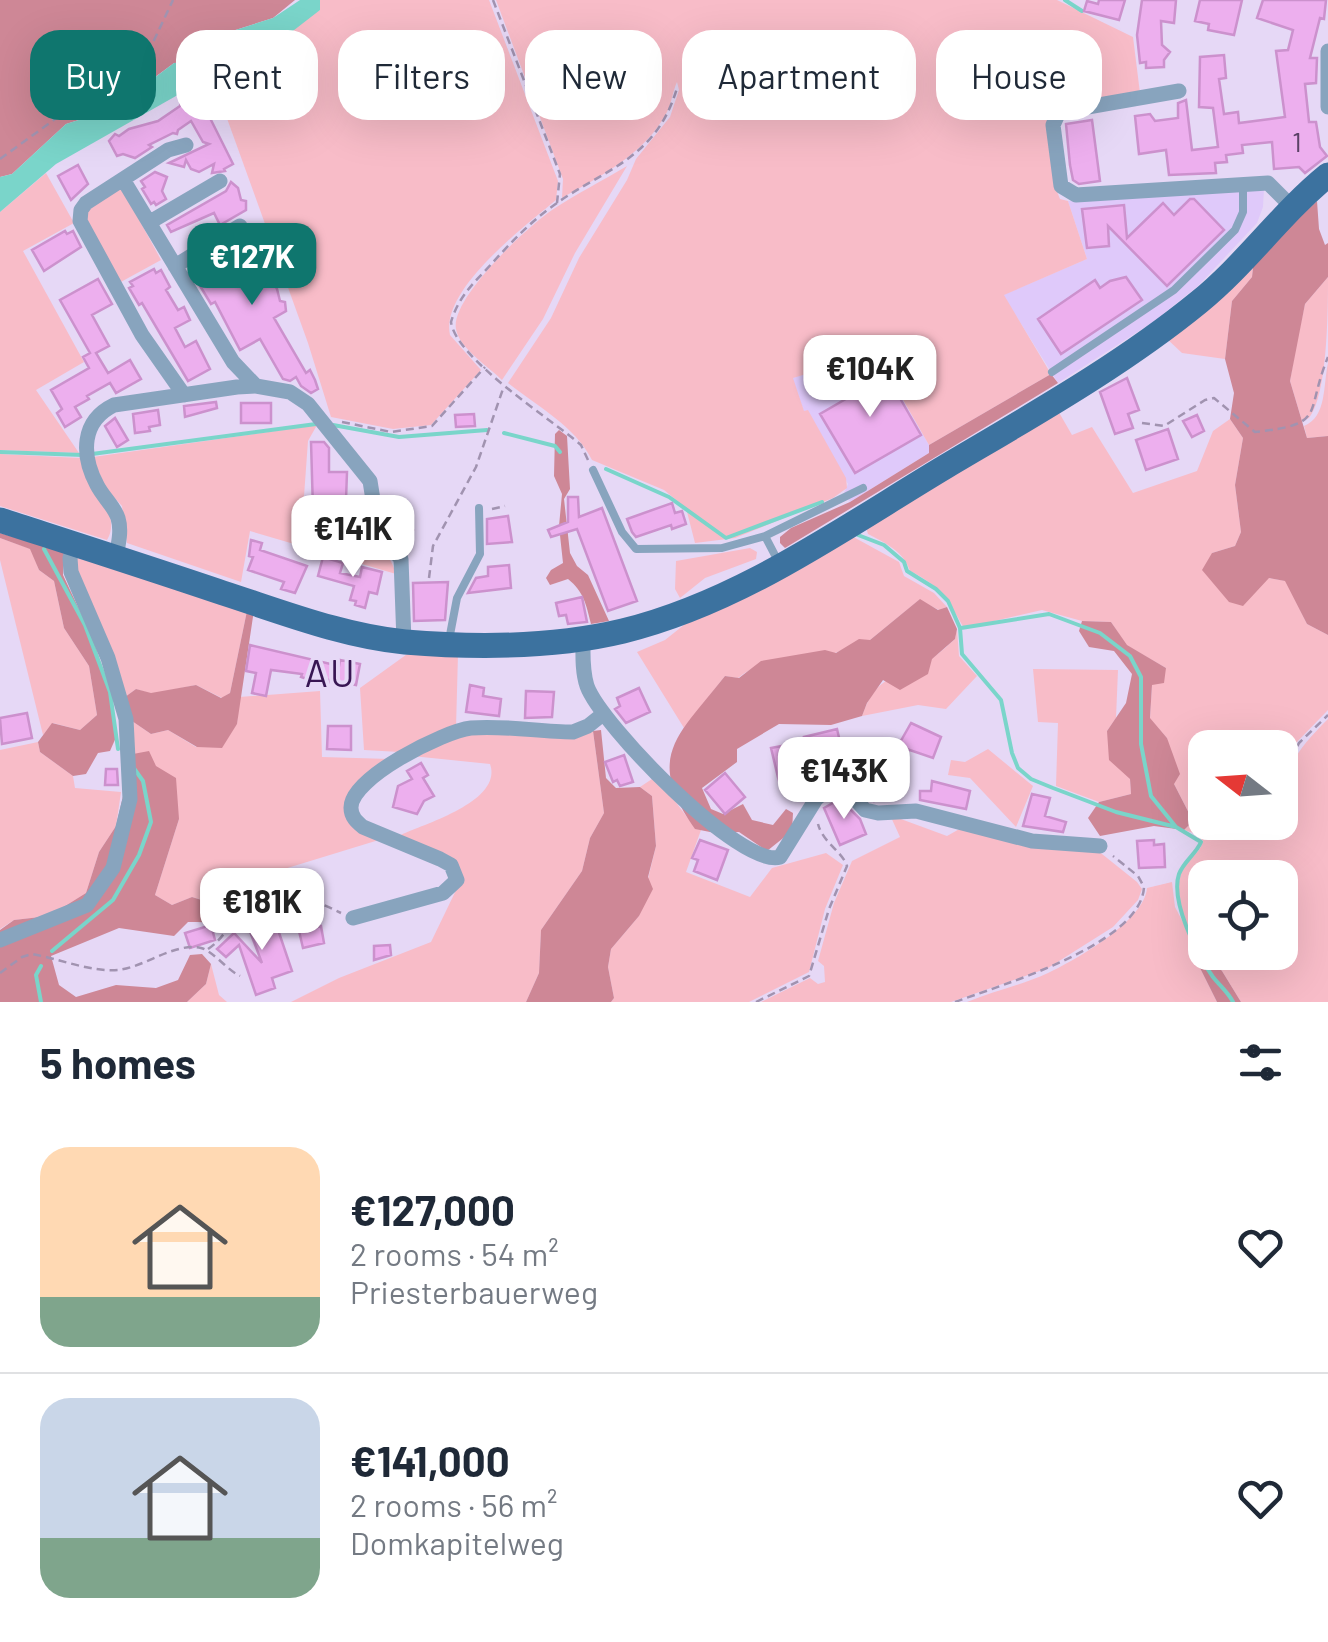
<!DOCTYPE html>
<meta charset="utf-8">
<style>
:root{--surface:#fff;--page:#f2f2f3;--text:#1f2937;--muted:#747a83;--line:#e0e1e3;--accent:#0f766e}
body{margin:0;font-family:Barlow,sans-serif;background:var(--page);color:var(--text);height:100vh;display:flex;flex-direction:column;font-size:38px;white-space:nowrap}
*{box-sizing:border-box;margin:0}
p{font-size:32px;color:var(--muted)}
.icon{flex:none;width:55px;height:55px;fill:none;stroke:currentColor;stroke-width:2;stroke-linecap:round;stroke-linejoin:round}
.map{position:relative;height:1002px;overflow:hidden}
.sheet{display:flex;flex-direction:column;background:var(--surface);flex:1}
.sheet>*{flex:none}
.guide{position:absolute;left:30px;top:30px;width:1270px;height:90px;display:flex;gap:20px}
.needle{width:65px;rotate:287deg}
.buttons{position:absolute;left:1188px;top:730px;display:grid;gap:20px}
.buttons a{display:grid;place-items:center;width:110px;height:110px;border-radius:20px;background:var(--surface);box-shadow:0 10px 40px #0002;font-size:50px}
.price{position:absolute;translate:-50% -85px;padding:0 22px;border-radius:20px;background:#fff;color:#222;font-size:32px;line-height:65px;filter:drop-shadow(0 2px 5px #0008)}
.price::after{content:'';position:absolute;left:50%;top:60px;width:30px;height:22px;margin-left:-15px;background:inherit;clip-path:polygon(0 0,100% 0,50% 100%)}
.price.on{background:var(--accent);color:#fff}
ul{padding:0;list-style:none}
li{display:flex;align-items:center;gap:30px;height:250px;padding:0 40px}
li+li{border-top:2px solid var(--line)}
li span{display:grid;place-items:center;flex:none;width:280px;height:200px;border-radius:30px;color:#555}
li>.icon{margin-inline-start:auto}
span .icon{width:120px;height:120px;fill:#fffc;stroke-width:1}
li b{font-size:42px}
h2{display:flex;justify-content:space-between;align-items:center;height:120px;padding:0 40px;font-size:42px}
.pill{padding:0 35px;border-radius:30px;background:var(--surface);box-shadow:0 10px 40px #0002;font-size:35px;line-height:90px}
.pill.on{background:var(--accent);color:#fff}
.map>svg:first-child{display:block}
.built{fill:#dfc9fa}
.green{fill:#f8bcc8}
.forest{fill:#ce8796}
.water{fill:#7ad5ca}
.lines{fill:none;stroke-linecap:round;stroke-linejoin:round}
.stream{stroke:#7ad5ca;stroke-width:4}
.building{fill:#edafee;stroke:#cc91cd;stroke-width:2.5}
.path{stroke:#a193b0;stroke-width:2.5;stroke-dasharray:8 5;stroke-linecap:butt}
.lane{stroke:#88a4be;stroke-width:8}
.street{stroke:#88a4be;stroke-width:15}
.primary{stroke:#3c729f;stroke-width:25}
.labels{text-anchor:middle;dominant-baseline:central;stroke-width:8;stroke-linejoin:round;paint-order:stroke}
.number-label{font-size:28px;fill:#5b4166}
.quarter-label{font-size:38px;letter-spacing:2.5px;fill:#381653;stroke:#e6d8f6}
</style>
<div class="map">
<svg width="1328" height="1002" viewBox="0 0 1328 1002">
<rect width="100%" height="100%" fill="#e6d8f6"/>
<!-- built -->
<path class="built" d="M1264,189L1263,207L1257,223L1198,286L1153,322L1058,383L1003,295L1087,259L1068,201Z
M876,353L929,445V453L850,502L844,493L848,484L804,412L792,378Z"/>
<!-- green -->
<path class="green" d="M320,0H489L558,181L556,200C524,227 440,290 450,335L481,370L431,425L393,429L331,417L308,343L216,88L205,65L227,48H252L320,10Z
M496,0H1057L1133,37L1140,93L1058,105L1049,110L1047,119L1056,189L1060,199L1068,201L1087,259L1004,295L1051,374L929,445L876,353L793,378L804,411L808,410L846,478L847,488L833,498L735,538L695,543L686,508L664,490L592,460C575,426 537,406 508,383L551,318L579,258L627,180L636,159L670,117L679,90L677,82C673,90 672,102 667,112C645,154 601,176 562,198L563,179Z
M627,166L575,253L543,319L502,380C489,367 459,348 456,329C450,299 528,226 552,210C576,194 602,181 627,166Z
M46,173L74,223L23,251L84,362L36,390L79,453L0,450V212Z
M122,188L161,260L119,283L85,221L89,205Z
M1254,259L1252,277L1232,301L1225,359L1182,353L1165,337Z
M1328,277C1328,309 1328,395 1309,418L1302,421L1290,381L1296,345L1305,304Z
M1328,363V436L1307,438L1304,426C1327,417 1323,385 1328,363Z
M1057,409L1072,435L1092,427L1133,493L1197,471L1213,431L1230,419L1243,438L1235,485L1241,532L1235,546L1212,553L1269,578L1286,581L1307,624L1328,635V710L1295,744L1280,773V748H1205V822H1280C1280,773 1294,753 1328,719V1002H1241L1222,971L1205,952H1280V878H1205V952C1187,933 1169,892 1184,867C1191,857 1200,853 1203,841L1197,834L1184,830L1193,821L1174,784L1167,738L1150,719L1152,685L1166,668L1126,645L1111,622L1082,621L1042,610L964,628C946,597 943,588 910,571C904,552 886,543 868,534L865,524Z
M317,425L308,441L303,510L373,522C376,542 391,555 396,574L250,531L241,582L127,543L122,506L101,483L93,457Z
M0,454L81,458C92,480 122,517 107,540L0,506Z
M848,534L899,562L904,576L934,593L947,607L939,610L919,600L870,640C854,639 847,650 832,654C790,662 776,650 738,678L725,676L684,728L637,652L665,640L699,613Z
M0,538L31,549L39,570L54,581L64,628L89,666L97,715L80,730L53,723L43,735L0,560Z
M750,548L757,552L756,559L705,578L680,598L675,589L676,561Z
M77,553L247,611L230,693L222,698L196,685L151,694L136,689L125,697L75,575Z
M957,629L959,656L977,676L946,709L918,705L862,716C877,674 895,679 929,660C938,655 947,646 955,639Z
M410,652L458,654L456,728L400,752L364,750L360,688Z
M1033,669L1118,670L1116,718L1107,731L1130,779L1131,794L1099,802L1056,786L1058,723L1038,722Z
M320,691L322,757L390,759L345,805L382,839L242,882L235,879L212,903L192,897L172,905L155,895L179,819L133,754L132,721L151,734L168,730L196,747L237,724L239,697Z
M593,731L604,813L590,838L582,871L541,930L539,973L526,1002H291L339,978L431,942L460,882L461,874L401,835C427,823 503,801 490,764L412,756C430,743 463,733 486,732C523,730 558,747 593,731Z
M38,742L40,752L73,776L75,788L121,792L116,826L99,852L86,893L49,916L14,920L0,929V750Z
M988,749L1033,786L1016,827L970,778L948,775L951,760L965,762Z
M652,779L675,801L695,828L701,830L686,872L750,897L772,868L826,853L843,865L825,909L809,972L749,1002H611L614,998L608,967L611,949L639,916L656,846L652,796L640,787Z
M890,815L947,836L963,827L1097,850L1137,882L1142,889L1138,900L1113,927L1048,968L951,1002H761L810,978L818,984L825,982L824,966L818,961L834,903L852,861L900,837Z
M1172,882L1175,907L1195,945V958L1217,1002H967C993,991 1022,985 1048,973C1076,960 1145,920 1147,888Z
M211,964L219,995L227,1002H187L206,984Z"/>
<!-- forest -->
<path class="forest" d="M0,0H295L273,18L207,39L189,62L174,63L132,94L115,96L85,118L66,124L12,174L0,177Z
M1317,201L1319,229L1325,245L1328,243V277L1305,304L1290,381L1307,438L1328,436V635L1307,624L1285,581L1269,578L1243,606L1229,602L1202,570L1212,553L1235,546L1241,532L1235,485L1243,438L1230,419L1234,393L1225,359L1232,301L1252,277L1254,259Z
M1051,374L1058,383L785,548L780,543V537L791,528L850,502L929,453V445Z
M559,430L567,436L570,489L564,499L570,553L577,566L588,575L609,621L591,624C586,604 584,592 568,579L550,585L546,578L551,570L563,563L559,526L562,494L554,476L555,434Z
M0,533L64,552L63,575L92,637L111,693L117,735L110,751L98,753L86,774L73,776L40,752L38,742L52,723L80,730L97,715L89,666L64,628L54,581L39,570L30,549L0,538Z
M920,599L938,610L947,607L957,629L955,639L932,659L928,674L900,690L883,680L867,703L862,716L831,725L779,724L737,749V762L702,788L711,809L723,814L743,804L752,820L773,825L786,809L793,813L792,831L767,851L739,832L715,833L695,829C644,756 678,736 725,676L739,678L761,661L825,650L836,653L859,639L870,640Z
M254,610L237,724L222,748L197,747L168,730L151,734L132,721L125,697L136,689L151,693L196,685L221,698L230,693L247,611Z
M1082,621L1111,622L1127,645L1166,668L1164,683L1152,685L1150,718L1167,738L1180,774L1174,784L1193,821L1184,830L1154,826L1100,836L1088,818L1099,802L1131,794L1130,779L1109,760L1107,731L1126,703L1132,674L1114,651L1089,647L1079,631Z
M601,730L606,778L616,788L640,787L652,796L656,846L648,877L653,889L639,916L611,949L608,967L614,998L611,1002H526L539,973L541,930L582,871L590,838L604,813L593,731Z
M149,751L156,766L176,778L179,819L155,895L172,905L192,897L211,903L235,879L254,889C235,925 227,923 188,922L174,936L119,928L51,956L59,985L76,997L116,985L156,988L178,980L190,955L202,954L211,964L206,984L187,1002H0V930L14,920L49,916L86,893L99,852L116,826L133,754Z
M1195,945L1200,946L1222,971L1241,1002H1217L1195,958Z"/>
<!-- water -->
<path class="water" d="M300,0H320V10L289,34L272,35L252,48H227L205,65L183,92L56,164L0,212V177L12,174L66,124L85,118L115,96L133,94L174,63L189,62L207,39L273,18Z"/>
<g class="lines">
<!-- stream -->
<path class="stream" d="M1065,0L1082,11
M333,425L399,437L487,430
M504,433L555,446L560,452
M0,452L83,455
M92,454L316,424
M606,469L669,497L726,538L822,502
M858,535L884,545L904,562L907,571L936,589L948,601L960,628L962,654L1001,700L1012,753L1018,768L1031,779L1053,788L1116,812L1176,827L1201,842C1196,854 1184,861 1179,874C1170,901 1197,955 1213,977C1220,986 1228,992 1233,1002
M44,549L85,625L110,692L118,749
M961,628L1049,614L1100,633L1130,656L1141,677V744L1151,796L1176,827
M52,951L113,900L139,855L151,822L143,781L133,767
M41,1002L36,975L41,966"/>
</g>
<!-- building -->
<path class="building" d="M1099,0H1125L1119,20L1084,11L1087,1L1098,4Z
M1142,0H1176L1174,23L1161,21L1162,45L1170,52L1164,60V67L1146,68V62L1140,63L1137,35Z
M1200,0H1242L1234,35L1208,30L1209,24L1195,21Z
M1263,0H1326L1324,19L1320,18L1310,58H1317L1316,83L1305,84L1309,122H1316L1320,147L1327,156L1305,173L1299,167L1274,169L1272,142L1242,145L1243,153L1226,155L1227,162L1215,163L1216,173L1169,175L1166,150L1139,154L1135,116L1150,114L1155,121L1178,118V103L1186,100L1192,150L1218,147L1213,108L1199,107L1200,57L1224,55L1226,78L1219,79L1224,114L1238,112L1239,123L1285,117L1276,51L1288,50L1293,30L1257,18Z
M205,97L208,104L213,105L214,114L209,116L233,164L224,169L225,171L212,173L214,164L199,172L191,169L186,160L184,167L169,163L209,144L203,142L191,121L178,130L177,134L173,133L149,145L152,147L135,158L123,154L117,156L109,141L115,134L119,136L129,129L158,121L180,106L181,102L189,100L192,105Z
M1092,120L1100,181L1079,184L1073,180L1070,165L1066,124Z
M78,165L88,184L71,200L58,176Z
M155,172L167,177L162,191L166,199L156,205L154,202L151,204L142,189L145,187L141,181Z
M231,182L238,188L241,200L246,201V210L220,225L214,213L171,232L167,225L226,191Z
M1190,199H1194L1224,230L1167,286L1108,226L1109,246L1087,248L1082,209L1124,205L1127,238L1163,203L1174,215Z
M65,231L67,234L73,231L81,247L44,271L32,250Z
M257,238L264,246L266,256L260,259L277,289L280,301L285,302L286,311L274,318L306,373L310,370L315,380L318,389L311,393L301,386L296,377L290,381L283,379L260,339L240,350L215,302L211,304L197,281L193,268L216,254L223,265L245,254L242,247Z
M154,269L156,273L161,270L170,287L166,290L178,310L184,307L190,320L175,328L185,347L196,341L210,369L188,381L142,303L139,305L129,288L133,286L130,282Z
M1126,277L1142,300L1061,354L1038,319L1095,280L1100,288L1110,281Z
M98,279L112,304L92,315L109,346L96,353L108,373L130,360L141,379L116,393L110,383L87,396L89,399L75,407L81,417L65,427L57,413L62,409L51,390L89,368L83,357L90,353L60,300Z
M881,365L921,435L855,473L820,414L851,396L846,373L860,370L862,377Z
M1127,378L1139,410L1128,414L1133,428L1115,434L1100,392Z
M216,402L217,408L185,417L184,406Z
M241,403H271V423H241Z
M158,410L160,425L149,427L150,431L135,433L133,414Z
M474,414L475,426L456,427L455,415Z
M1197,415L1204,431L1192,437L1183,421Z
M115,418L128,440L117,447L105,426Z
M1168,429L1178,459L1146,470L1136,440Z
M311,442H324L329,448V472H347L346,500L324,501V511L313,510Z
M568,497H578L579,517L602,508L637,601L608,611L577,529L551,537L548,530L568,522Z
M672,503L675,513L682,511L686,524L672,529L671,525L636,537L632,532L627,519Z
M508,516L512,542L487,544V519Z
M404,521L413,530L401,541L393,531Z
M251,540L262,543L260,550L307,566L295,593L281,589L284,582L248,570L253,557L249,556Z
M323,557L343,563L340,573L360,577L362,567L382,572L377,594L369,592L365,608L355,605L356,601L350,600L354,586L318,576Z
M509,565L511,588L468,593L476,578L488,576V567Z
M448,582L445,620L414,621L413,583Z
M582,597L587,622L568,624L566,615L559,616L556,603Z
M250,645L339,666L340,660L360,664L356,685L329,680L328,686L301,677L302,674L271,670L266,696L252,693L256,673L246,671Z
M470,685L484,688L483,696L501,699L499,716L466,712Z
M639,688L650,712L626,723L615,709L620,706L617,698Z
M526,691L554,692L552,717L525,718Z
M27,713L32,738L2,744L0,718Z
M911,723L941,737L933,758L898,746Z
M328,726H351V750L327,749Z
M837,729L845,763L813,772L804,737Z
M787,745L793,777L809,772L811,782L781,790L771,748Z
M871,751L880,776L895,771L902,791L874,801L860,787L849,760Z
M624,755L633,782L620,786L617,780L613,782L605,762Z
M421,763L428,775L423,778L434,796L424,801L417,814L393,807L398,786L412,779L407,771Z
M106,769H117L118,785H105Z
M725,773L745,797L725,814L705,790Z
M932,781L970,791L966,809L920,800V791H931Z
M1032,794L1050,798L1045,816L1066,822L1063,832L1023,826Z
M840,799L860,819L866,834L840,845L824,808Z
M700,840L728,850L717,880L694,871L698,860L692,858Z
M1154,840V845L1164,844L1165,867L1139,868L1137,841Z
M272,912L292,971L272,978L275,988L256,995L239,945L226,957L217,949L234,933L262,963L246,921Z
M211,925L215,940L190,948L185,933Z
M321,926L324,943L303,948L299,931Z
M390,945L391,955L374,960V946Z"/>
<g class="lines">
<!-- path -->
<path class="path" d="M493,0L560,174L557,203
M0,159L149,51L173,0
M342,422L391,432L432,426L485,367
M1142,423L1164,426L1205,400L1214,398L1255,432C1328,424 1304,415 1328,357
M588,460L581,445C551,419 456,359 451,322C457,301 470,286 485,271C504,250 523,229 546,211C600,169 655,163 677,88
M492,509L505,506
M429,578L433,546L476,467L504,386
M1280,781L1299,743L1328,715
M208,949C223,939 228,927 238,912C262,876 312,899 341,913
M0,973L22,957L32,954C60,959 90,972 118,970C145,967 175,942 201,948C213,951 226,969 240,976
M756,1002L809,976L829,909L847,866C842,851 823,843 818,824
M955,1002C1000,985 1141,945 1144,887L1138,876L1113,856"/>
<!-- lane -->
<path class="lane" d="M1052,372L1174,290L1235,230L1243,212V184
M593,470L622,532L636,549L722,548L765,536L778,561
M765,536L863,488
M449,640L457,598L480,554L479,508"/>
<!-- street -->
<path class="street" d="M1328,51V107
M1179,91L1059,112L1053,125L1061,186L1076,195L1268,183L1292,207
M124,181L233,362L256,386
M150,222L220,181
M175,266L240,226
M184,395L142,335L80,221L81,210L86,203L168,150L186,145
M116,557C118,545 122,531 118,518C114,506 103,497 97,485C81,455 81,421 114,405L237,387L256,386L290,392L308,404L370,481L378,531L401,559L404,642
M583,639C583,654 582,671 587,686C601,725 741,869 780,857L816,799L829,788H845L865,810L878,813L916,811L1032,841L1100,846
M353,918L443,893L457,880L451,865L440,859L363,827C357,822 351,817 351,808C350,778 444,731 471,728C504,725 540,732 573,732L588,726L603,714
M0,940L87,905L113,868L130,799L126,719L108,658L71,572L70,558L74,544"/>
<!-- primary -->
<path class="primary" d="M0,520C74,544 149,568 223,593C282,612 343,636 405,642C478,648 552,648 623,631C741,602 843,528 945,467C1031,416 1122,365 1199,302C1246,264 1281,213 1328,175"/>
</g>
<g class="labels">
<!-- number labels -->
<g class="number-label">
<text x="1297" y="141">1</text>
</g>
<!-- quarter labels -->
<g class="quarter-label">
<text x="331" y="672">AU</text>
</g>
</g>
</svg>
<div class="buttons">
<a><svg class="needle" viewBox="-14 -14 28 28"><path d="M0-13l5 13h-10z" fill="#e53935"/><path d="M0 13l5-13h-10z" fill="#747a83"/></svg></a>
<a><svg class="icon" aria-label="locate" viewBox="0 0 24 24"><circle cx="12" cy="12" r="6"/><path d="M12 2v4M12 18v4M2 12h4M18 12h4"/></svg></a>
</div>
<b class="price on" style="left:252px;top:308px">€127K</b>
<b class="price" style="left:870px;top:420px">€104K</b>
<b class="price" style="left:353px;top:580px">€141K</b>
<b class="price" style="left:844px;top:822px">€143K</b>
<b class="price" style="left:262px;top:953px">€181K</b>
<div class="guide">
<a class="pill on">Buy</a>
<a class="pill">Rent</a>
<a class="pill">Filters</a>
<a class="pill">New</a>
<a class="pill">Apartment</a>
<a class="pill">House</a>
</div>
</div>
<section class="sheet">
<h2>5 homes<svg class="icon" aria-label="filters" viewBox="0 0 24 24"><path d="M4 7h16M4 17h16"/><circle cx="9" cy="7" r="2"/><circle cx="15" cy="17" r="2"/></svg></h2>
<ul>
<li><span style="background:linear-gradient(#ffd9b3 75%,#7fa58c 0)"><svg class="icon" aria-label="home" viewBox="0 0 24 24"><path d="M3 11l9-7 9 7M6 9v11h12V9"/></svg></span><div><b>€127,000</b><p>2 rooms · 54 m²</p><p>Priesterbauerweg</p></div><svg class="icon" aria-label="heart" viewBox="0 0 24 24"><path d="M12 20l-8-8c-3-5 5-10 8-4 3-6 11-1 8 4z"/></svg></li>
<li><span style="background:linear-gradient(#c9d6e8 70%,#7fa58c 0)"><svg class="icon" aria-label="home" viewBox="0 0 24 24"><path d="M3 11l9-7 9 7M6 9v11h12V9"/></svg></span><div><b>€141,000</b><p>2 rooms · 56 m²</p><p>Domkapitelweg</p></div><svg class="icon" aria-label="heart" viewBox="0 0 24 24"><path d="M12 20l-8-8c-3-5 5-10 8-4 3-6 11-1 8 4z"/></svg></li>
</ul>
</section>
